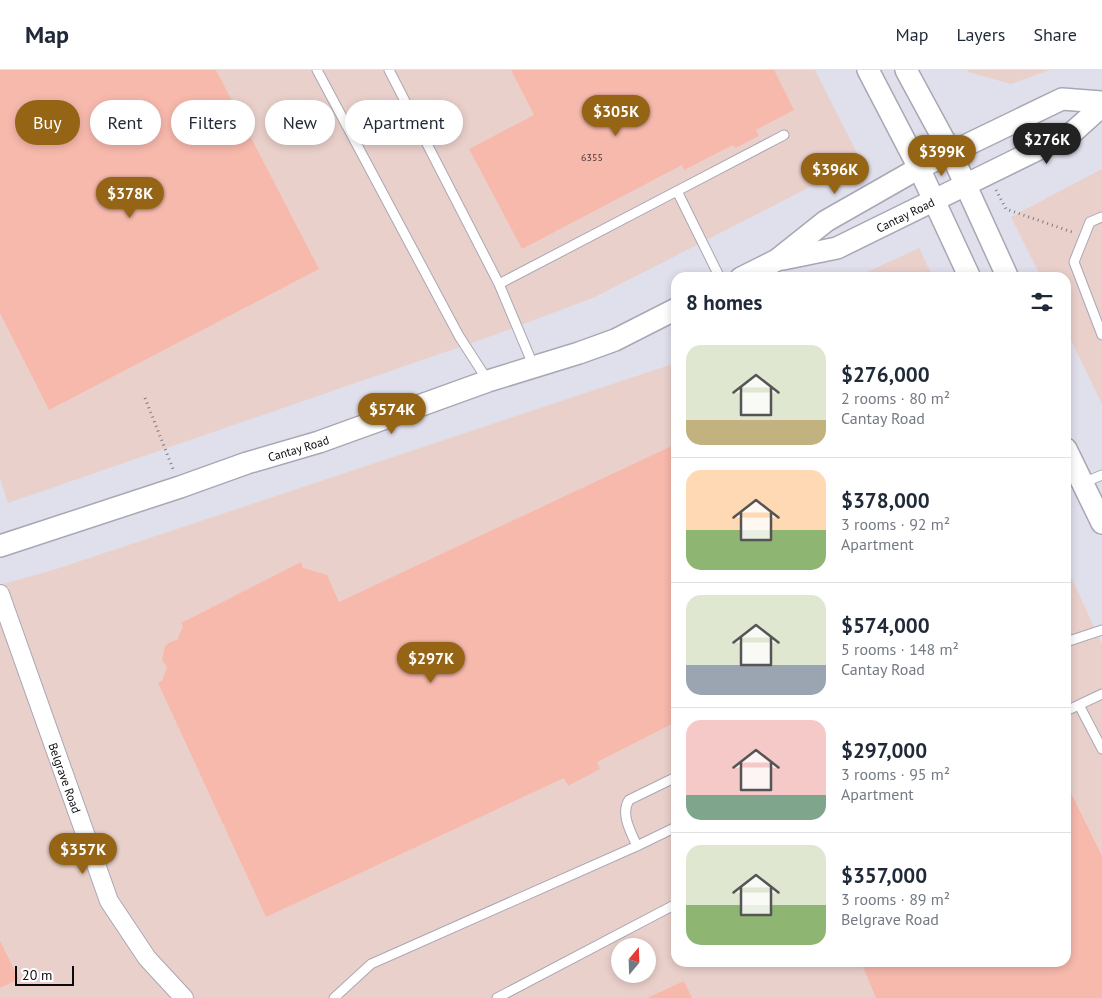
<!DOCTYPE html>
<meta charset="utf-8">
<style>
:root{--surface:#fff;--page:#f6f6f7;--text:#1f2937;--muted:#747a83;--line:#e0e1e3;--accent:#956515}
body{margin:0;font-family:"PT Sans",sans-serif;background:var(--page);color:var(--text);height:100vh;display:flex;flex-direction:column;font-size:19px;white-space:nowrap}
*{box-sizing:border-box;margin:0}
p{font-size:16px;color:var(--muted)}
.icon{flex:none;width:28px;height:28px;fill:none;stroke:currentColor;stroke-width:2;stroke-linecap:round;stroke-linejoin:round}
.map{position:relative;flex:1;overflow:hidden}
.drawer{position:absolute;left:671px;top:202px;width:400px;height:695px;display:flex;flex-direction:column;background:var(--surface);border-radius:15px;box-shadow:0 2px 8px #0003}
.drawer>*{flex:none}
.guide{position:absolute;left:15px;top:30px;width:475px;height:45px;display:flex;gap:10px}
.needle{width:32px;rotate:19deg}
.controls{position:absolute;left:611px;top:868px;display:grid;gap:10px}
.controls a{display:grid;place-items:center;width:45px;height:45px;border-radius:50%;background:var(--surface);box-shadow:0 2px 8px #0003;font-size:25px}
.scale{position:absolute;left:15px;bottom:12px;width:59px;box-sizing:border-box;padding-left:5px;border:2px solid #0b0b0f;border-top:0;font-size:14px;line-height:18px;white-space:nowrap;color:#0b0b0f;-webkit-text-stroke:4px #fff;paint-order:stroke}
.price{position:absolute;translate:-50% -42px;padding:0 11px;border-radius:18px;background:var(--accent);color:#fff;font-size:16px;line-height:32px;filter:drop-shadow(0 1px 2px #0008)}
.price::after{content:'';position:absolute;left:50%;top:30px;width:15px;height:11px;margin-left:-8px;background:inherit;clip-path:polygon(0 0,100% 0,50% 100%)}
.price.active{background:#222;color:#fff}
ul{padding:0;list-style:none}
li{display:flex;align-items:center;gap:15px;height:125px;padding:0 15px}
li+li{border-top:1px solid var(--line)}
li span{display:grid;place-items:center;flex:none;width:140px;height:100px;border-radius:15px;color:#555}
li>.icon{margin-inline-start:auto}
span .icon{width:60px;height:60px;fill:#fffc;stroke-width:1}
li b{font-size:21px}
h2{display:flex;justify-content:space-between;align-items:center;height:60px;padding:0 15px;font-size:21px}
.chip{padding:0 18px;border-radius:22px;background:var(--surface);box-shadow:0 2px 8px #0003;font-size:18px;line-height:45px}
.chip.active{background:var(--accent);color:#fff}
header{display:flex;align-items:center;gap:30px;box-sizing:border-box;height:70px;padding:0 25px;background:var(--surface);border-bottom:1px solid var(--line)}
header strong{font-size:24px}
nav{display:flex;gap:28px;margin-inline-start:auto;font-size:18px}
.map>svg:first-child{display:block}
.industrial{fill:#ead0cb;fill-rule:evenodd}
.building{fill:#f8b9ad}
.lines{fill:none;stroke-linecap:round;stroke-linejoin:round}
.service-casing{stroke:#a9a7b4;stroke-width:11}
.minor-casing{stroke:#a9a7b4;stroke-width:20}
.tertiary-casing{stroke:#a9a7b4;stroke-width:24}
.path{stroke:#7c7b84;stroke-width:3;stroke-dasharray:1 4;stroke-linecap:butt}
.service{stroke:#fff;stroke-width:9}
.minor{stroke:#fff;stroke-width:18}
.tertiary{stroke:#fff;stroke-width:21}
.labels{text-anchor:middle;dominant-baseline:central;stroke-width:4;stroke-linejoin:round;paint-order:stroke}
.number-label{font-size:10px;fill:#463636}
.street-label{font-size:12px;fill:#0b0b0f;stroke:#fff}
</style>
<header>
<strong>Map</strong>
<nav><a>Map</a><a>Layers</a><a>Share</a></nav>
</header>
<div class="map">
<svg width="1102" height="928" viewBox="0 0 1102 928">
<rect width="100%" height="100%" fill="#e0dfec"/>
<!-- industrial -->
<path class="industrial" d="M0,0H815L861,91L595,227L483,269L8,433L0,409Z
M967,0H1050L1011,14L968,2Z
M1102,99V334L1066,260V208L1041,207L1011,147Z
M919,178L933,207H856Z
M676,293V892H1066V496L1102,574V928H0V515L53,500ZM620,876H648V904H620Z"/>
<!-- building -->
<path class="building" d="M0,0H216L319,199L49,340L0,243Z
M511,0H774L794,40L756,60L759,66L735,78L733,75L684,100L682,95L522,179L469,79L534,45Z
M676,374V652L597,692L600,699L568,716L564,708L266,847L158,613L162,611L167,597L162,590L165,576L170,572L177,570L183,556L181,553L301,492L303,498L327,505L339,532Z
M1069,719L1102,786V928H876L861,892H1066V720Z
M0,871L19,909L0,918Z
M684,911L692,928H647Z"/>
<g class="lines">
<!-- service casing -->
<g class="service-casing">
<path id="service" d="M317,0L459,266L488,311
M389,0L499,214L677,121
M1102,147L1090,152L1074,192L1102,265
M720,208L677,121L784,65
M499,214L534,297
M1083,413L1102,405
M1066,572L1102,560
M1079,635L1102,679
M1066,641L1102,624
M637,776C631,762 620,744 629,730L676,707
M334,928L371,894L637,776L676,757
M497,928L676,834"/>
</g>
<!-- minor casing -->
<g class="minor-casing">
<g id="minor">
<path id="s1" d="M0,524L109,831L147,888L184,928"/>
</g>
</g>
<!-- tertiary casing -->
<g class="tertiary-casing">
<g id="tertiary">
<path d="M868,0L919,98L970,208"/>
<path d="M906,0L951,83L1008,208"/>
<path id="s2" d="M783,189L837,178L1073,62L1102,36"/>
<path d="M741,208L777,190L826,151L919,98L1062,29L1102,32"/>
<path d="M1066,379L1102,453"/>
<path id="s3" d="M0,476L180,417L247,393L319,372L488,311L579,283L615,270L676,239"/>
</g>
</g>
<!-- path -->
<path class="path" d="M996,120L1006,139L1072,162
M145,328L173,399"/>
<!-- service -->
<use href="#service" class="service"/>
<!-- minor -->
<use href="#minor" class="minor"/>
<!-- tertiary -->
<use href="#tertiary" class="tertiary"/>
</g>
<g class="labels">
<!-- number labels -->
<g class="number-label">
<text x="592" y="87">6355</text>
</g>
<!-- street labels -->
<g class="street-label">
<text stroke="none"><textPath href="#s2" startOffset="131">Cantay Road</textPath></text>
<text stroke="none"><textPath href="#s3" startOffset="314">Cantay Road</textPath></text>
<text stroke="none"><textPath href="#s1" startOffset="195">Belgrave Road</textPath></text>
</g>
</g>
</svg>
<div class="controls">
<a><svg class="needle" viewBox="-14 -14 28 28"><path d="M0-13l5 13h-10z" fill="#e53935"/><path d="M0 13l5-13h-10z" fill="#747a83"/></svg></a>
</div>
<div class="scale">20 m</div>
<b class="price" style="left:616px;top:67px">$305K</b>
<b class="price active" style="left:1047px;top:95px">$276K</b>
<b class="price" style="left:942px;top:107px">$399K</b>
<b class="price" style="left:835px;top:125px">$396K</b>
<b class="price" style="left:130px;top:149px">$378K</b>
<b class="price" style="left:392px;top:365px">$574K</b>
<b class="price" style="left:431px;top:614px">$297K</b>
<b class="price" style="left:83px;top:805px">$357K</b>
<div class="guide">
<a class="chip active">Buy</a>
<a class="chip">Rent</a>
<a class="chip">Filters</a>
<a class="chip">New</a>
<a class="chip">Apartment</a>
</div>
<section class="drawer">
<h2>8 homes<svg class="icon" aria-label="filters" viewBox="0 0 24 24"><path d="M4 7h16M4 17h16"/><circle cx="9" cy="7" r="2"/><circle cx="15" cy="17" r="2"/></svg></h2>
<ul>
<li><span style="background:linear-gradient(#dfe7d0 75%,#c2b280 0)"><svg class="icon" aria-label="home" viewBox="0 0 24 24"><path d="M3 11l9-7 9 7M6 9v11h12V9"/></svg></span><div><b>$276,000</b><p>2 rooms · 80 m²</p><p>Cantay Road</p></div></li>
<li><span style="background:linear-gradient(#ffd9b3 60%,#8fb573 0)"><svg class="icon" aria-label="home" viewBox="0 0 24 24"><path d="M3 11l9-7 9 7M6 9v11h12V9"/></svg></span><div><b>$378,000</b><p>3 rooms · 92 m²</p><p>Apartment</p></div></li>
<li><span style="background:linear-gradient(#dfe7d0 70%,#9aa5b1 0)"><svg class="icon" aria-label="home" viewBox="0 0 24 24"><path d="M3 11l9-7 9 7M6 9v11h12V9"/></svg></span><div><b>$574,000</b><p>5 rooms · 148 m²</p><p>Cantay Road</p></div></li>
<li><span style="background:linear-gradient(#f6c9c9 75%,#7fa58c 0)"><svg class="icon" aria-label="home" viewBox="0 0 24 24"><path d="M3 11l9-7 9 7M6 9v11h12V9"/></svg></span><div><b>$297,000</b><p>3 rooms · 95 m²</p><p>Apartment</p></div></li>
<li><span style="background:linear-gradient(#dfe7d0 60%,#8fb573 0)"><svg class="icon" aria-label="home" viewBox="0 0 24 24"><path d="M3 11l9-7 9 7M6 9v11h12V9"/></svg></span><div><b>$357,000</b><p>3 rooms · 89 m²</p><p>Belgrave Road</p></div></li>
</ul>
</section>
</div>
